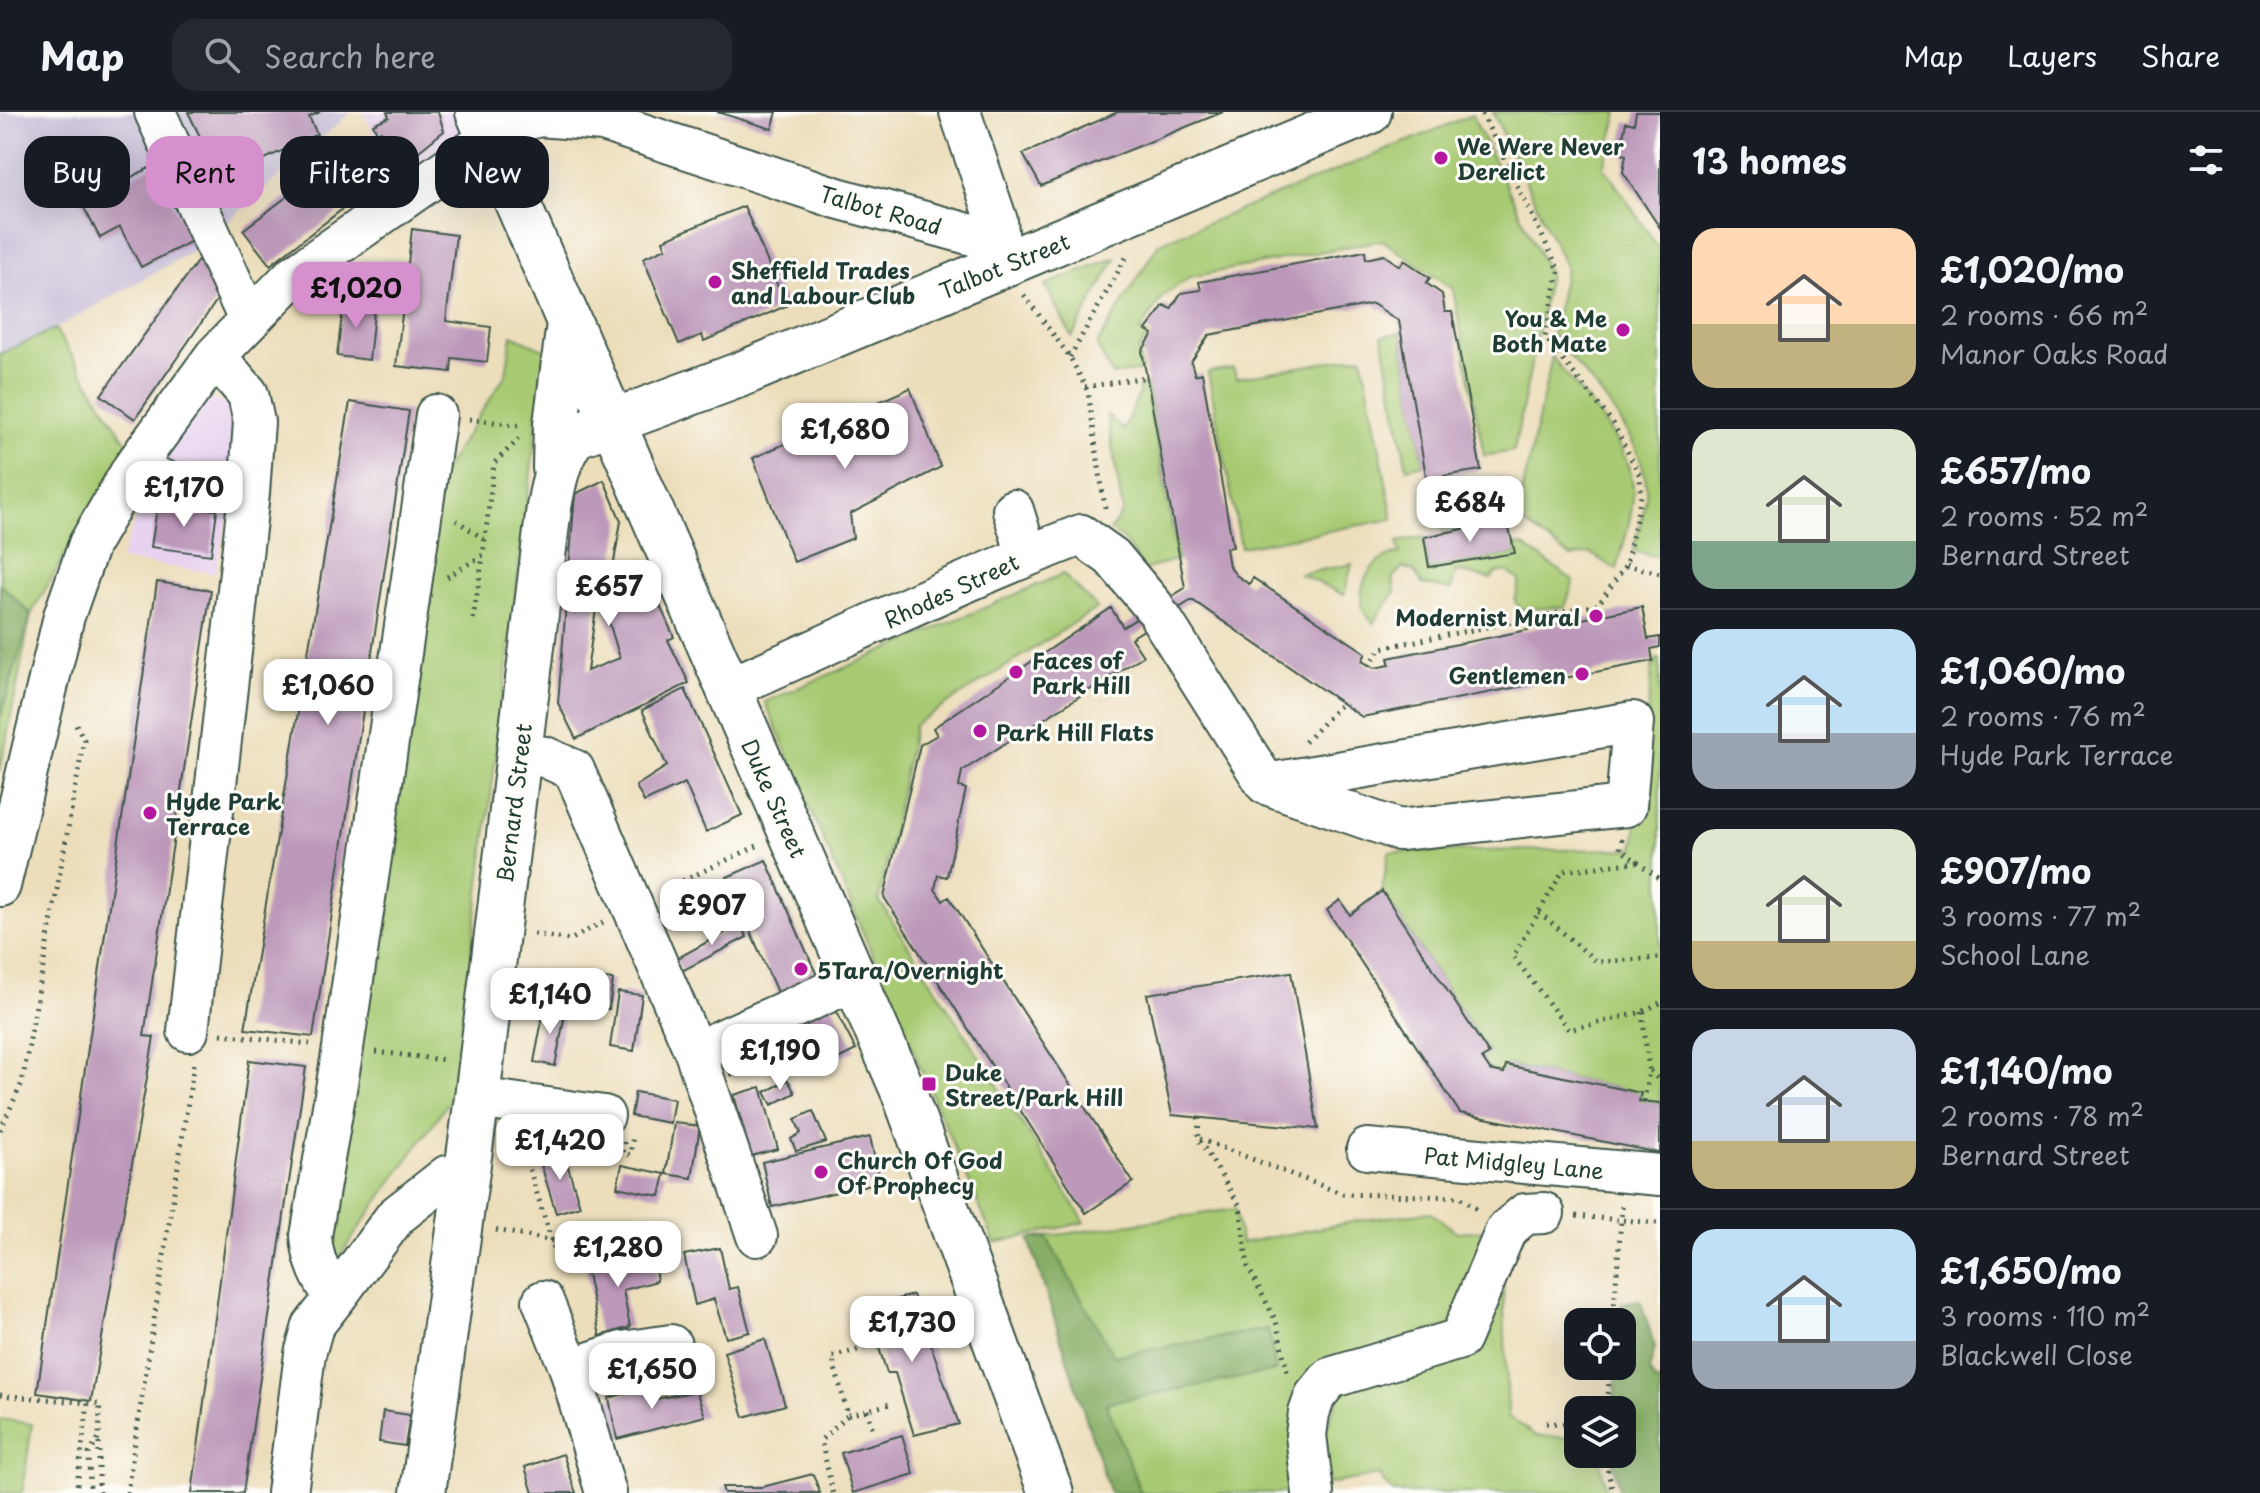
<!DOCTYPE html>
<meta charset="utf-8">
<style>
:root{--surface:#171b24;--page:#242831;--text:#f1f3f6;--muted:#9ea1a6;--line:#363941;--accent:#d690ce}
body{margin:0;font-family:"Playpen Sans",sans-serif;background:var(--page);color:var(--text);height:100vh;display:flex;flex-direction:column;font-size:30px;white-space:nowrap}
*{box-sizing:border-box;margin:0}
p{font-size:26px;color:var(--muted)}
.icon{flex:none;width:44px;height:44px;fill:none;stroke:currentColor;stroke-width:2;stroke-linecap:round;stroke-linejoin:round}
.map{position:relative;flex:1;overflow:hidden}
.details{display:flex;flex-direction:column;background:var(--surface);width:600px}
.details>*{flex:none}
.banner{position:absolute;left:24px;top:24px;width:760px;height:72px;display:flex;gap:16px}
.controls{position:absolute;left:1564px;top:1196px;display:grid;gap:16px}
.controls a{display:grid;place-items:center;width:72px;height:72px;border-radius:16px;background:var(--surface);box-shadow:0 8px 32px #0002;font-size:40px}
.price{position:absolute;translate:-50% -68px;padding:0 18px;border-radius:16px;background:#fff;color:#222;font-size:26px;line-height:52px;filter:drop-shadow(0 2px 4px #0008)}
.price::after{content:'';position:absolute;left:50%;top:48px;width:24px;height:18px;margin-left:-12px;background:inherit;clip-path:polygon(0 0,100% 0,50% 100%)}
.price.current{background:var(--accent);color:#111}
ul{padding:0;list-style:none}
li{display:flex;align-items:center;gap:24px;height:200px;padding:0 32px}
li+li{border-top:2px solid var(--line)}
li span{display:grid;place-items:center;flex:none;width:224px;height:160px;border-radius:24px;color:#555}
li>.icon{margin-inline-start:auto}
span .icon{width:96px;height:96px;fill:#fffc;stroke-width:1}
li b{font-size:34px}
h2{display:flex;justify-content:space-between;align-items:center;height:96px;padding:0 32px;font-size:34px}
.pill{padding:0 28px;border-radius:24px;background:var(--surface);box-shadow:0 8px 32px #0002;font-size:28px;line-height:72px}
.pill.current{background:var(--accent);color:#111}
header{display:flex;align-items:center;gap:48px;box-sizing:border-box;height:112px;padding:0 40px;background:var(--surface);border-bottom:2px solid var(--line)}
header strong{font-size:38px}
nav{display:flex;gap:44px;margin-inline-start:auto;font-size:28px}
.search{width:560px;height:72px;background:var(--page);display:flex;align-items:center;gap:20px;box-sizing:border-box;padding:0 28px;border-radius:24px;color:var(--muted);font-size:30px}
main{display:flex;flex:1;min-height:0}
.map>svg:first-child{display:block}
.built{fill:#e7d2ef}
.industrial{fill:#c8bfd8}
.green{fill:#a8ca73;stroke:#648454;stroke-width:2}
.forest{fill:#86ae65;stroke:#52764c;stroke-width:2}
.building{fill:#bc98ba}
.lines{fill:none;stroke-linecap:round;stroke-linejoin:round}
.minor-casing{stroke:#3e5548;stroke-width:44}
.major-casing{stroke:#3e5548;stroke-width:48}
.path{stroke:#3e5548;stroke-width:5;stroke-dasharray:2 6;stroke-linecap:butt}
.minor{stroke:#fff;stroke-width:40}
.major{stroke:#fff;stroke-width:44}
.poi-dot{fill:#b5179e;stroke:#fdfcf7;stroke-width:3}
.labels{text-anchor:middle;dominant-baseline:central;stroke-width:6;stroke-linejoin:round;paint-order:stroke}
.poi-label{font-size:22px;font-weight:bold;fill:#1f3d34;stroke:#fdfcf7;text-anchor:start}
.street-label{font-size:22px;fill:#1f3d34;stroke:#fdfcf7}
</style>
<header>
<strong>Map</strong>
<div class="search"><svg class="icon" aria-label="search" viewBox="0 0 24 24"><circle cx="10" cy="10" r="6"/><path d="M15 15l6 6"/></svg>Search here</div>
<nav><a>Map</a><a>Layers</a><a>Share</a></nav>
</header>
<main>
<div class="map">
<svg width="1660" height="1381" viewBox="0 0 1660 1381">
<rect width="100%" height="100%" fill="#fdfcf7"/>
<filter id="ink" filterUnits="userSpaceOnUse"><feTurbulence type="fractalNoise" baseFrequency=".0125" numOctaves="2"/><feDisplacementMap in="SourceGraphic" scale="16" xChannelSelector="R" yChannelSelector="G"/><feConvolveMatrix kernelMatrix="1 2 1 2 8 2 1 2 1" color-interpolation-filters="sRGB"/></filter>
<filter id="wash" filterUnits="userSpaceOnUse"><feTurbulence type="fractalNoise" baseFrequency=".006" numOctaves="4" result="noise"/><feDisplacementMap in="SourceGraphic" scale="32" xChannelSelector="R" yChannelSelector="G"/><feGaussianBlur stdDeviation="1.8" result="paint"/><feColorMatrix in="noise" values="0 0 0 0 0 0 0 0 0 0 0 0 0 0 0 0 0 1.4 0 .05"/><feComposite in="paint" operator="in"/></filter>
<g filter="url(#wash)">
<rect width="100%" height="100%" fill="#ecdebb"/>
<!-- built -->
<path class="built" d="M363,0H479L490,26L407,84Z
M207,286L229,292L243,313L234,381L215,461L120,448L152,366L182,310Z"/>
<!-- industrial -->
<path class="industrial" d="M0,0H351L201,134L55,217L0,242Z"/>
<!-- green -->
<path class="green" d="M1493,0H1618L1604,55L1660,138V445L1633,439C1637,421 1644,403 1646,385C1652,332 1584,262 1552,223L1566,156Z
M1472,3L1549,162L1514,339L1484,344L1453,177L1382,128L1190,165L1163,184L1140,219L1148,224L1138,239L1142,259L1112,263L1097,233L1159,131Z
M1116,146L1072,225L1045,173Z
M55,217L129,334L31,502L0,660V242Z
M1401,221L1424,352L1407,356L1382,224Z
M512,223L546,238L454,982L338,1146L328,1119L436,370L506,262Z
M1362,244L1393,407L1241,435L1208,260L1233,256L1237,266Z
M1552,245C1580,282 1636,336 1633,384C1632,408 1622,434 1617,458L1590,441L1571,445L1515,405L1443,419L1439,404L1520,390Z
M1147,273L1178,447L1144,458L1122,426L1110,418L1123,400L1107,303L1123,318L1139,282V275Z
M1423,425L1429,457L1517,442L1515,433L1524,434L1574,469L1565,495L1521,497L1515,489L1520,469L1507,459L1496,461L1491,467L1456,459L1451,478L1422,472L1414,459L1403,455L1393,465L1395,480L1373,511L1362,497C1358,469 1371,447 1400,441L1397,430Z
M1352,452L1344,483L1300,462Z
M1063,462L1097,496L914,613L879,788L1085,1110L995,1131L765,590Z
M1660,547V991L1639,989L1640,981L1507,953L1504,961L1490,958L1482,946L1489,941L1382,779L1389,740L1634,737L1653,549Z
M1235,1097L1241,1131L1362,1108L1430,1100L1457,1120L1488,1118L1457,1211L1310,1259L1290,1381H1110L1029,1127Z
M1503,1170L1508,1304L1536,1324L1578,1326V1342H1598L1607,1381H1393L1378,1363L1328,1372L1319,1337L1341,1277L1471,1240Z
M0,1307L32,1312L22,1381H0Z"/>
<!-- forest -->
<path class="forest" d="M0,472L31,502L0,606Z
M1047,1126L1114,1244L1268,1217L1276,1259L1106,1291L1141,1381H1110L1029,1127Z
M1640,1188L1655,1235L1649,1259L1655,1269H1660V1381H1620L1611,1342H1622V1298H1614L1617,1254H1622L1621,1191Z"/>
<g id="blocks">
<!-- building -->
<path class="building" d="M188,0H320L309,5L317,22L221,68Z
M387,0H438L444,19L398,56L381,19L377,21L373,12L389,5Z
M717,0H777L772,17Z
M1118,0H1223L1041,74L1023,42Z
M1636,0H1660V116L1623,60L1626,43L1620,41L1626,10L1634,12Z
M367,24L393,58L270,153L243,118Z
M153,54L192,129L141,155L120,115L100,126L73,75L98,62L106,78Z
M744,94L786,194L704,229L702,223L679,232L643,146L666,136L663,128Z
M412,117L456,123L446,209L491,215L487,250L452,246L451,260L396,254Z
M1365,139L1366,147L1384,143L1400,154L1404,148L1430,166L1426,171L1442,182L1445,200H1452L1481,358L1443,364L1446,379L1429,381L1399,209L1373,192L1209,223L1191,250L1195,263L1202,261L1233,435L1226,436L1229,454L1236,463L1249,472L1253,466L1366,541L1362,549L1374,556L1390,553L1388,546L1642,495L1648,527L1660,525V535L1651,537L1653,549L1362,605L1192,488L1131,526L1143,544L962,659L959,675L966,677L947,765L938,763L935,777L943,789L949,785L1133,1070L1086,1101L884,785L920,633L937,623L933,616L1111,496L1123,515L1185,476L1142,239L1153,222L1146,218L1164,193L1171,197L1181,181L1201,178L1199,170Z
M199,147L219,185L135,307L101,283Z
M344,187L375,191L369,248L337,244Z
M910,276L941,355L850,402L853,426L794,450L753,346Z
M350,290L409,299L313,925L245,917Z
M604,368L621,409L608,485L598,483L587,559L620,546L604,494L644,471L652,492L658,489L674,525L668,528L689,571L576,627L558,591L575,382Z
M158,390L217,398L211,443L151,435Z
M1507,408L1515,441L1429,455L1424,425Z
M157,470L211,478L144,924L154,925L91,1289L37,1281Z
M685,577L742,703L706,720L685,671L644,690L636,674L667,654L642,598Z
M766,748L819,868L779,885L727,765Z
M1382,779L1489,942L1482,946L1490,958L1504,961L1506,953L1641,981L1639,989L1660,991V1041L1460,1001L1327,798L1340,788L1350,803Z
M740,812L747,825L682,859L676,847Z
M1291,860L1318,1017L1172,1003L1147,882Z
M571,862L613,868L609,897L566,891Z
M618,880L642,883L634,939L610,935Z
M831,890L856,938L818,957L794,909Z
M545,893L566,897L555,954L534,950Z
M749,929L760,949L732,964L721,944Z
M249,948L306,955L243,1381H192Z
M788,968L795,981L772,993L765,980Z
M761,975L778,1037L751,1044L734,983Z
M635,980L674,987L670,1011L631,1004Z
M813,999L826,1030L796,1039L791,1027L801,1021L795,1007Z
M674,1011L700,1014L692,1066L666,1062Z
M870,1025L880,1070L772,1095L762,1050Z
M563,1038L580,1094L556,1101L539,1046Z
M622,1053L665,1062L660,1084L617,1075Z
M720,1136L729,1177L738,1175L750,1220L726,1226L714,1187L695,1193L684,1143Z
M652,1140L657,1169L623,1178L630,1215L600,1224L586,1157Z
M913,1183L959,1312L914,1323L895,1261H887L866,1195Z
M765,1227L785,1293L744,1305L724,1240Z
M649,1274L651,1288L696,1279L705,1304L617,1327L609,1286Z
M383,1299L410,1303L405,1334L379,1330Z
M902,1323L914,1362L853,1381L841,1341Z
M563,1342L576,1381H533L525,1355Z
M813,1362L820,1381H724L722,1375H762Z"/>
</g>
</g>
<g filter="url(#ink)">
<use href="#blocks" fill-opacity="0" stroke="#3e5548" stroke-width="2"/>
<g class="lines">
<!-- minor casing -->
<g class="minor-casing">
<path id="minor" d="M155,0L249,208
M960,0L997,109L1001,153
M133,356L169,371
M1013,398L1027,443
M1161,506L1266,672
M727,577C845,526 961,468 1081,423L1112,445L1154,495
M1633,610L1626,694L1399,718L1266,672Z
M520,641L545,645L574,658L695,940L757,1124
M0,774L64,504L89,432L133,356L215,244L292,165L509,13L539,4L603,9L837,86L998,130
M188,919L249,381L254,310L248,282L215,244
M695,940L853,869
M477,986L604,1004
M1367,1037L1660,1063
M335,1186L396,1104L447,1064L467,1063
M543,1189L570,1257L606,1381
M570,1257L622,1240L671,1233
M287,1381L305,1242L313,1214L335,1186C321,1165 313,1150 311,1124L343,936L436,303
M1313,1381L1306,1323L1309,1301L1315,1284L1330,1266L1460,1227L1506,1118L1525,1102L1544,1101"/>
</g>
<!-- major casing -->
<g class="major-casing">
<path id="major" d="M478,0L904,981L1051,1381
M555,356L556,312L569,211
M423,1381L477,986L549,395C554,368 558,346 574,324L739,263L1369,0"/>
</g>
<!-- path -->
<path class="path" d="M1024,183L1070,245L1088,280L1105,396
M1070,245L1128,142
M1085,275L1147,265
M469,307L523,314
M456,408L485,428
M1626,453L1660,461
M447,465L483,443L494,351L519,327
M473,507L483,444
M1369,554L1381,536L1598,493L1626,453L1641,384L1640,364L1613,311L1545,225L1559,158L1481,0
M1305,630L1342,591
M1622,727L1620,737L1660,767
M1638,750L1563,759L1513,844L1569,918L1642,900L1660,891
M661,779L757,734
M1539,800L1597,850L1660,846
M534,822L570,828L603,810
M1642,900L1649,958L1644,990
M221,922L310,932
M376,940L445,948
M1650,959L1660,969
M1199,1006L1198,1026L1240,1094L1248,1155L1276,1209L1288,1264
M0,1018L22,971L84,628L74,608
M520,1027L562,1162
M1200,1027L1343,1082L1460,1085L1479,1099
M624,1030L623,1041L630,1043L633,1024
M1622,1094L1621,1108L1657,1111
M1576,1104L1621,1108L1613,1210
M496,1118L553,1129
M0,1283L100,1292L99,1326L89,1342L90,1381
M867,1298L874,1321
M1607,1298L1610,1254
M848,1303L894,1291
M1546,1311L1578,1312
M1604,1342L1613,1381
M76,1381L88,1291
M99,1381V1326
M127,1381L194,951
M833,1381L821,1328L848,1303L832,1245L871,1234"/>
<!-- minor -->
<use href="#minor" class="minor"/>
<!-- major -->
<use href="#major" class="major"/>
</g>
</g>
<!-- markers -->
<g class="poi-dot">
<circle cx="1441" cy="46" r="8"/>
<circle cx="715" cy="170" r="8"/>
<circle cx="1623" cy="218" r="8"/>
<circle cx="1596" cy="504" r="8"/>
<circle cx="1016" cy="560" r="8"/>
<circle cx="1582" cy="562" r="8"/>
<circle cx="980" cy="619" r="8"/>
<circle cx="150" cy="701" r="8"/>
<circle cx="801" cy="857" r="8"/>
<rect x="921" y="964" width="16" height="16" rx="4"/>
<circle cx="821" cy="1060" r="8"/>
</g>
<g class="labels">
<!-- poi labels -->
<g class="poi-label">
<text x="1457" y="33">We Were Never<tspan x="1457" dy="25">Derelict</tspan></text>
<text x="731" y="157">Sheffield Trades<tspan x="731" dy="25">and Labour Club</tspan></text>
<text x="1607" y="205" text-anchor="end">You &amp; Me<tspan x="1607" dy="25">Both Mate</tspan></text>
<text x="1580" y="504" text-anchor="end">Modernist Mural</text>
<text x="1032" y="547">Faces of<tspan x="1032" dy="25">Park Hill</tspan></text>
<text x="1566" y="562" text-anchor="end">Gentlemen</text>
<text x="996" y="619">Park Hill Flats</text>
<text x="166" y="688">Hyde Park<tspan x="166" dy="25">Terrace</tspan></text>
<text x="817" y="857">5Tara/Overnight</text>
<text x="945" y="959">Duke<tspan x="945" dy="25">Street/Park Hill</tspan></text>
<text x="837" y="1047">Church Of God<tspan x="837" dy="25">Of Prophecy</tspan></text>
</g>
<!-- street labels -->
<g class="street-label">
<text transform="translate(881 97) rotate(16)">Talbot Road</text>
<text transform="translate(1004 153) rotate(-22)">Talbot Street</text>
<text transform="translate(951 478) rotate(-25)">Rhodes Street</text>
<text transform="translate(775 686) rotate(66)">Duke Street</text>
<text transform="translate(513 691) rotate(-83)">Bernard Street</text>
<text transform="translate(1514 1050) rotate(5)">Pat Midgley Lane</text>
</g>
</g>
</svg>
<div class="controls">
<a><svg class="icon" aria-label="locate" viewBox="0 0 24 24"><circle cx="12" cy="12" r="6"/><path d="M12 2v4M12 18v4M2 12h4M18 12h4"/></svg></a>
<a><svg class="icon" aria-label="layers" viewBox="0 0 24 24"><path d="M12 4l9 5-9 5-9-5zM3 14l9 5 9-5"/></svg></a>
</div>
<b class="price current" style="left:356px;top:218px">£1,020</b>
<b class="price" style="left:845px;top:359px">£1,680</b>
<b class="price" style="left:184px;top:417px">£1,170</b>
<b class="price" style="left:1470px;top:432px">£684</b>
<b class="price" style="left:609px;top:516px">£657</b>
<b class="price" style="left:328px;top:615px">£1,060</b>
<b class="price" style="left:712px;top:835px">£907</b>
<b class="price" style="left:550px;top:924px">£1,140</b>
<b class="price" style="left:780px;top:980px">£1,190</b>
<b class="price" style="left:560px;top:1070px">£1,420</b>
<b class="price" style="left:618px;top:1177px">£1,280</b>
<b class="price" style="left:912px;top:1252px">£1,730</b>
<b class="price" style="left:652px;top:1299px">£1,650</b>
<div class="banner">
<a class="pill">Buy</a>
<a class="pill current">Rent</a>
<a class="pill">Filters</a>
<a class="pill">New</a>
</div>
</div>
<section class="details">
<h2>13 homes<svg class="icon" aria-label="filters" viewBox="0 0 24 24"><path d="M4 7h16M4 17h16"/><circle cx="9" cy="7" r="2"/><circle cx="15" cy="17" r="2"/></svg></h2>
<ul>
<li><span style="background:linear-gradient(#ffd9b3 60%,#c2b280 0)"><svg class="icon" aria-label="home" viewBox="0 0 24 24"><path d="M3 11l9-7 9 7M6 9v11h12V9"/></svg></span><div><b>£1,020/mo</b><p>2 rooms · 66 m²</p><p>Manor Oaks Road</p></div></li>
<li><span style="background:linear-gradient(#dfe7d0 70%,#7fa58c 0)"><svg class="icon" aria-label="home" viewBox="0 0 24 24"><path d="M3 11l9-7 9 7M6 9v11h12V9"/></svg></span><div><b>£657/mo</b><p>2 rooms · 52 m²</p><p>Bernard Street</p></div></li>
<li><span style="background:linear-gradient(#bfe0f5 65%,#9aa5b1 0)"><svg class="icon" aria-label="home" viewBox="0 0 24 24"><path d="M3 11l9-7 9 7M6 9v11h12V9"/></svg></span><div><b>£1,060/mo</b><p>2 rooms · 76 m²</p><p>Hyde Park Terrace</p></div></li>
<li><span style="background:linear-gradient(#dfe7d0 70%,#c2b280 0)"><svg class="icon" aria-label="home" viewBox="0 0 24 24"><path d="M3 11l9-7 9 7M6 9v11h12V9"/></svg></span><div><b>£907/mo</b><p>3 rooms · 77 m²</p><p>School Lane</p></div></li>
<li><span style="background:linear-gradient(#c9d6e8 70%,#c2b280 0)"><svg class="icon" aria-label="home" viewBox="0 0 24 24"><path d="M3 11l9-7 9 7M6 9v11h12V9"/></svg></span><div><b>£1,140/mo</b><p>2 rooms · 78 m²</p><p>Bernard Street</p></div></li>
<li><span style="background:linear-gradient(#bfe0f5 70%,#9aa5b1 0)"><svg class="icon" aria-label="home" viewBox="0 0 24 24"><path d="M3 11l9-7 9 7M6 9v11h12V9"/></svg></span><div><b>£1,650/mo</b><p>3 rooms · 110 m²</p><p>Blackwell Close</p></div></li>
</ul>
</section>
</main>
